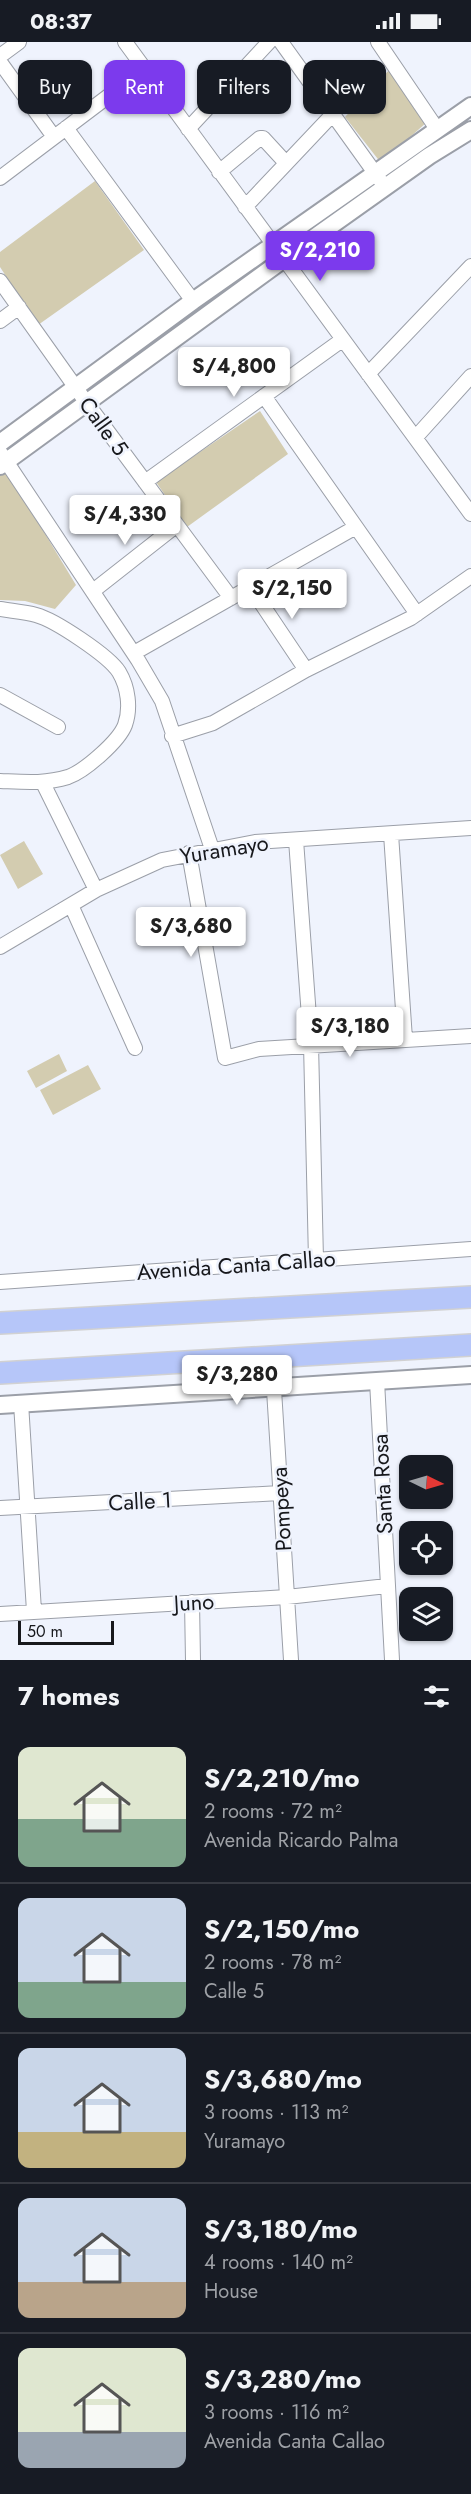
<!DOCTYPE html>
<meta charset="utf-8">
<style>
:root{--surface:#171b24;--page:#242831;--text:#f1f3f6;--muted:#9ea1a6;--line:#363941;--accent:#7c3aed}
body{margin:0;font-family:Jost,sans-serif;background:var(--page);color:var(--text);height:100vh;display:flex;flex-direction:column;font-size:22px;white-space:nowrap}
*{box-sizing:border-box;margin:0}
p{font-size:20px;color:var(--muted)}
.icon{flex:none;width:33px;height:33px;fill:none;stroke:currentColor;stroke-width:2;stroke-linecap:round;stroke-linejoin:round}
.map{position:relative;height:1618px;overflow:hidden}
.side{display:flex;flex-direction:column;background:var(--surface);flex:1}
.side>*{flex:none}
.banner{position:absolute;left:18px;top:18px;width:435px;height:54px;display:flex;gap:12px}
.needle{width:39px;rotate:95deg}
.buttons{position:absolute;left:399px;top:1413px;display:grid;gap:12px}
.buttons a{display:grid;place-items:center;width:54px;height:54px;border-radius:12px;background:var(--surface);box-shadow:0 2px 4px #0004;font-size:30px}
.scale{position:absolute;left:18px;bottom:15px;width:96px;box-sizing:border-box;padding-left:6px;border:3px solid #17181c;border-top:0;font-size:16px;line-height:21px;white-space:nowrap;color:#17181c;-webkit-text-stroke:4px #eff3fd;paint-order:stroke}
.price{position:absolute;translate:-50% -51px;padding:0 14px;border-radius:6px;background:#fff;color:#222;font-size:20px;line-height:39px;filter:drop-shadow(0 2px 3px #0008)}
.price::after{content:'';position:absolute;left:50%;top:36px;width:18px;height:14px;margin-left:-9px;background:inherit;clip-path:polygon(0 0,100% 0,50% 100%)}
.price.active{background:var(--accent);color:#fff}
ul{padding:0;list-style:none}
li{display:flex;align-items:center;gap:18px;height:150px;padding:0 18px}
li+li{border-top:2px solid var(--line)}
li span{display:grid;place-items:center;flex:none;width:168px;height:120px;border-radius:12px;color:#555}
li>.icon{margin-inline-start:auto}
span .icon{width:72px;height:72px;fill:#fffc;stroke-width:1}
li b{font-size:26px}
h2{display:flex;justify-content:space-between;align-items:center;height:72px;padding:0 18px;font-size:26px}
.chip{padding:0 21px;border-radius:12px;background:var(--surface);box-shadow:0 2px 4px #0004;font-size:21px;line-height:54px}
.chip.active{background:var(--accent);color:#fff}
.status{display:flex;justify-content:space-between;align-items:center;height:42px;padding:0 30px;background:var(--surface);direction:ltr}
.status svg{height:16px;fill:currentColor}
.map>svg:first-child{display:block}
.green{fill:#d3ccb0}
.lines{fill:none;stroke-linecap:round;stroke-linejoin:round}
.minor-casing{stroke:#9b9fa8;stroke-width:16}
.tertiary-casing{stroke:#9b9fa8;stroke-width:20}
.primary-casing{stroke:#d1d1d2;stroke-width:24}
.minor{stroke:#fff;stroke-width:14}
.tertiary{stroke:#fff;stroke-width:16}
.primary{stroke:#b6c6f9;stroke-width:21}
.labels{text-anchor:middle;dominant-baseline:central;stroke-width:5;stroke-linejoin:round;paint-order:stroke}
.street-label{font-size:22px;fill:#17181c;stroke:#eff3fd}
</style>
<div class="status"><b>08:37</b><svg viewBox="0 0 49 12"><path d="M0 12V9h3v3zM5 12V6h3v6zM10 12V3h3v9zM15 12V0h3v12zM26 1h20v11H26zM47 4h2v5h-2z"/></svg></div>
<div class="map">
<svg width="471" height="1618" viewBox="0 0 471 1618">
<rect width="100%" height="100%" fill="#eff3fd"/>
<!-- green -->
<path class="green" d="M391,26L427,80L381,121L345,75Z
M95,139L144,208L38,283L0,225V210Z
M260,369L288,412L187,485L156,440Z
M7,429L76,543L55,567L25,559L0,558V434Z
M24,799L43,832L18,847L0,813Z
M59,1012L67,1029L36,1046L27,1029Z
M88,1023L101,1047L53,1073L40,1048Z"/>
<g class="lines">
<!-- minor casing -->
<g class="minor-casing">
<path id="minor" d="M125,0L471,472
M281,0L380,138
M378,0L437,87
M0,14L19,0
M0,20L54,95
M66,86L193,259
M188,87L269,0
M219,130L260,96H263L286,121
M0,136L143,28
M245,165L333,72
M0,239L86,360L231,556
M0,279L19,265
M368,332L471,224
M264,354L417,572
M416,395L471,334
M0,410L138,618L162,659L212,807
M145,440L342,298
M251,546L306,628
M93,549L177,483
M0,567C12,569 25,570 36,573C55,578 109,614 119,630C128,645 131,666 125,683C119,699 85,729 68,735C45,742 24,740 0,739
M134,611L356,485
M0,653L58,685
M172,694L213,681L306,628L411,576L471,534
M43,741L96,848
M391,792L405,997
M296,798L311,1002L316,1218
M189,811L225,1016L259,1007L471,994
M71,863L135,1006
M0,905L96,848L162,818L255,800L471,786
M0,1240L471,1207
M272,1316L291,1618
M377,1339L392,1618
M21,1361L34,1569
M0,1466L280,1451
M192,1560L193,1618
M0,1572L287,1555L387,1544"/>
</g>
<!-- tertiary casing -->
<g class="tertiary-casing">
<path id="tertiary" d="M0,401L193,259L471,64
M0,424L284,217L429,114L471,88
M0,1363L471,1333"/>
</g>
<!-- primary casing -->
<g class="primary-casing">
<path id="primary" d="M0,1281L471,1255
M0,1331L471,1303"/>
</g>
<!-- minor -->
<use href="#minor" class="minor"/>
<!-- tertiary -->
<use href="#tertiary" class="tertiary"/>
<!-- primary -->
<use href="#primary" class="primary"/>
</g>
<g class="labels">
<!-- street labels -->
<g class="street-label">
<text transform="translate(104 384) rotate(54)">Calle 5</text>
<text transform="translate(224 807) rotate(-9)">Yuramayo</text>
<text transform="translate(236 1223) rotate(-4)">Avenida Canta Callao</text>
<text transform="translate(382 1442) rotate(-93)">Santa Rosa</text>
<text transform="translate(140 1459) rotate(-3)">Calle 1</text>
<text transform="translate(281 1467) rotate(-93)">Pompeya</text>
<text transform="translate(194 1560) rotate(-3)">Juno</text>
</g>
</g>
</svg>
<div class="buttons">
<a><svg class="needle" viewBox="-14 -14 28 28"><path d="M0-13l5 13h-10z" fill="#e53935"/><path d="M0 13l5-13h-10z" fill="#9ea1a6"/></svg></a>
<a><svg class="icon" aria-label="locate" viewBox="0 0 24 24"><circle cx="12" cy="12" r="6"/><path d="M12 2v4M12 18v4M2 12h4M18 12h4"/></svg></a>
<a><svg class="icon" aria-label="layers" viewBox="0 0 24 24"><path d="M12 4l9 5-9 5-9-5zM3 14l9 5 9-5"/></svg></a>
</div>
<div class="scale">50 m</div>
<b class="price active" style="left:320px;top:240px">S/2,210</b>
<b class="price" style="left:234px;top:356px">S/4,800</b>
<b class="price" style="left:125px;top:504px">S/4,330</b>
<b class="price" style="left:292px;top:578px">S/2,150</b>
<b class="price" style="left:191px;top:916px">S/3,680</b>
<b class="price" style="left:350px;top:1016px">S/3,180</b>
<b class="price" style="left:237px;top:1364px">S/3,280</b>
<div class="banner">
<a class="chip">Buy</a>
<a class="chip active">Rent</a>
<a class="chip">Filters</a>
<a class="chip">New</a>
</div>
</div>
<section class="side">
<h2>7 homes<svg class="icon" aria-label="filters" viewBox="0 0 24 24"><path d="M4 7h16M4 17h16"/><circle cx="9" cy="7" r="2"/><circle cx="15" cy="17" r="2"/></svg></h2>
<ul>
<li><span style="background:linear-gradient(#dfe7d0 60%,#7fa58c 0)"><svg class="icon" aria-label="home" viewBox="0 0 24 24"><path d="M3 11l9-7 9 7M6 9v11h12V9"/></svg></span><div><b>S/2,210/mo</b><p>2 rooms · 72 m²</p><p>Avenida Ricardo Palma</p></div></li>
<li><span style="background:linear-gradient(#c9d6e8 70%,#7fa58c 0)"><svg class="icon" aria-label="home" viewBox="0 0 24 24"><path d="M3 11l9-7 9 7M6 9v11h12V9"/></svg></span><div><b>S/2,150/mo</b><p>2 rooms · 78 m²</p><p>Calle 5</p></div></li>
<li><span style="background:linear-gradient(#c9d6e8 70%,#c2b280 0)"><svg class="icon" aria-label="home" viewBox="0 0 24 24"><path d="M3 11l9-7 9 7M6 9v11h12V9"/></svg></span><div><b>S/3,680/mo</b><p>3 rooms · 113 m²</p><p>Yuramayo</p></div></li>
<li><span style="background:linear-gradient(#c9d6e8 70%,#b9a48a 0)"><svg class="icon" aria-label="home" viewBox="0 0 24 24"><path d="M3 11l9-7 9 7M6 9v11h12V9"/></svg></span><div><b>S/3,180/mo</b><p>4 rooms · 140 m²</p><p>House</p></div></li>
<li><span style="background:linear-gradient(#dfe7d0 70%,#9aa5b1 0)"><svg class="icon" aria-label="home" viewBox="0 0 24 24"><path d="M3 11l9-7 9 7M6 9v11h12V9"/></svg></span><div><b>S/3,280/mo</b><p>3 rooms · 116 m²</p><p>Avenida Canta Callao</p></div></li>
</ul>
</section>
